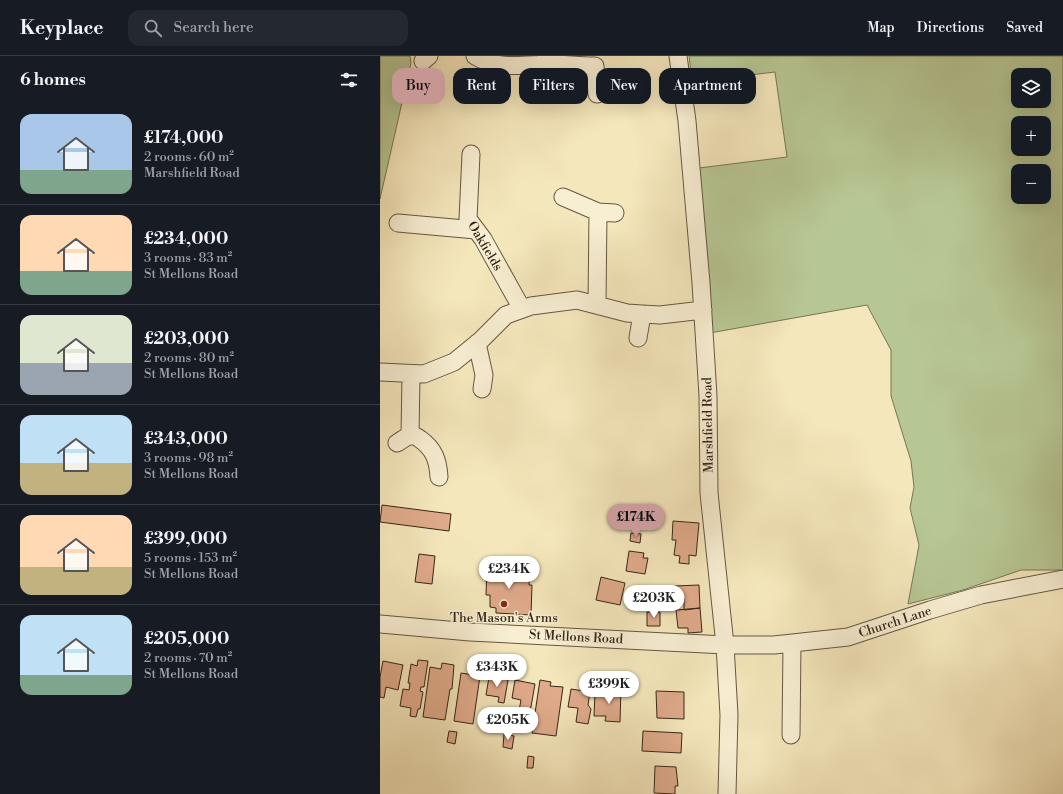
<!DOCTYPE html>
<meta charset="utf-8">
<style>
:root{--surface:#171b24;--page:#242831;--text:#f1f3f6;--muted:#9ea1a6;--line:#363941;--accent:#c59692}
body{margin:0;font-family:"Libre Bodoni",serif;background:var(--page);color:var(--text);height:100vh;display:flex;flex-direction:column;font-size:15px;white-space:nowrap}
*{box-sizing:border-box;margin:0}
p{font-size:13px;color:var(--muted)}
.icon{flex:none;width:22px;height:22px;fill:none;stroke:currentColor;stroke-width:2;stroke-linecap:round;stroke-linejoin:round}
.map{position:relative;flex:1;overflow:hidden}
.sheet{display:flex;flex-direction:column;background:var(--surface);width:380px}
.sheet>*{flex:none}
.top-card{position:absolute;left:12px;top:12px;width:380px;height:36px;display:flex;gap:8px}
.tools{position:absolute;left:631px;top:12px;display:grid;gap:8px}
.tools a{display:grid;place-items:center;width:40px;height:40px;border-radius:8px;background:var(--surface);box-shadow:0 4px 16px #0002;font-size:20px}
.price{position:absolute;translate:-50% -34px;padding:0 9px;border-radius:14px;background:#fff;color:#222;font-size:13px;line-height:26px;filter:drop-shadow(0 1px 2px #0008)}
.price::after{content:'';position:absolute;left:50%;top:24px;width:12px;height:9px;margin-left:-6px;background:inherit;clip-path:polygon(0 0,100% 0,50% 100%)}
.price.on{background:var(--accent);color:#111}
ul{padding:0;list-style:none}
li{display:flex;align-items:center;gap:12px;height:100px;padding:0 20px}
li+li{border-top:1px solid var(--line)}
li span{display:grid;place-items:center;flex:none;width:112px;height:80px;border-radius:12px;color:#555}
li>.icon{margin-inline-start:auto}
span .icon{width:48px;height:48px;fill:#fffc;stroke-width:1}
li b{font-size:17px}
h2{display:flex;justify-content:space-between;align-items:center;height:48px;padding:0 20px;font-size:17px}
.tag{padding:0 14px;border-radius:12px;background:var(--surface);box-shadow:0 4px 16px #0002;font-size:14px;line-height:36px}
.tag.on{background:var(--accent);color:#111}
header{display:flex;align-items:center;gap:24px;box-sizing:border-box;height:56px;padding:0 20px;background:var(--surface);border-bottom:1px solid var(--line)}
header strong{font-size:19px}
nav{display:flex;gap:22px;margin-inline-start:auto;font-size:14px}
.search{width:280px;height:36px;background:var(--page);display:flex;align-items:center;gap:10px;box-sizing:border-box;padding:0 14px;border-radius:12px;color:var(--muted);font-size:15px}
main{display:flex;flex:1;min-height:0}
.map>svg:first-child{display:block}
.green{fill:#b7c794;stroke:#767656;fill-rule:evenodd}
.building{fill:#e0ab8b;stroke:#362619}
.lines{fill:none;stroke-linecap:round;stroke-linejoin:round}
.minor-casing{stroke:#665642;stroke-width:19}
.minor{stroke:#f8efd3;stroke-width:17}
.poi-dot{fill:#8f2418;stroke:#f8efd3;stroke-width:1.5}
.labels{text-anchor:middle;dominant-baseline:central;stroke-width:3;stroke-linejoin:round;paint-order:stroke}
.street-label{font-size:13px;fill:#362619;stroke:#f8efd3}
.poi-label{font-size:13px;fill:#362619;stroke:#f8efd3}
</style>
<header>
<strong>Keyplace</strong>
<div class="search"><svg class="icon" aria-label="search" viewBox="0 0 24 24"><circle cx="10" cy="10" r="6"/><path d="M15 15l6 6"/></svg>Search here</div>
<nav><a>Map</a><a>Directions</a><a>Saved</a></nav>
</header>
<main>
<section class="sheet">
<h2>6 homes<svg class="icon" aria-label="filters" viewBox="0 0 24 24"><path d="M4 7h16M4 17h16"/><circle cx="9" cy="7" r="2"/><circle cx="15" cy="17" r="2"/></svg></h2>
<ul>
<li><span style="background:linear-gradient(#a9c7e8 70%,#7fa58c 0)"><svg class="icon" aria-label="home" viewBox="0 0 24 24"><path d="M3 11l9-7 9 7M6 9v11h12V9"/></svg></span><div><b>£174,000</b><p>2 rooms · 60 m²</p><p>Marshfield Road</p></div></li>
<li><span style="background:linear-gradient(#ffd9b3 70%,#7fa58c 0)"><svg class="icon" aria-label="home" viewBox="0 0 24 24"><path d="M3 11l9-7 9 7M6 9v11h12V9"/></svg></span><div><b>£234,000</b><p>3 rooms · 83 m²</p><p>St Mellons Road</p></div></li>
<li><span style="background:linear-gradient(#dfe7d0 60%,#9aa5b1 0)"><svg class="icon" aria-label="home" viewBox="0 0 24 24"><path d="M3 11l9-7 9 7M6 9v11h12V9"/></svg></span><div><b>£203,000</b><p>2 rooms · 80 m²</p><p>St Mellons Road</p></div></li>
<li><span style="background:linear-gradient(#bfe0f5 60%,#c2b280 0)"><svg class="icon" aria-label="home" viewBox="0 0 24 24"><path d="M3 11l9-7 9 7M6 9v11h12V9"/></svg></span><div><b>£343,000</b><p>3 rooms · 98 m²</p><p>St Mellons Road</p></div></li>
<li><span style="background:linear-gradient(#ffd9b3 65%,#c2b280 0)"><svg class="icon" aria-label="home" viewBox="0 0 24 24"><path d="M3 11l9-7 9 7M6 9v11h12V9"/></svg></span><div><b>£399,000</b><p>5 rooms · 153 m²</p><p>St Mellons Road</p></div></li>
<li><span style="background:linear-gradient(#bfe0f5 75%,#7fa58c 0)"><svg class="icon" aria-label="home" viewBox="0 0 24 24"><path d="M3 11l9-7 9 7M6 9v11h12V9"/></svg></span><div><b>£205,000</b><p>2 rooms · 70 m²</p><p>St Mellons Road</p></div></li>
</ul>
</section>
<div class="map">
<svg width="683" height="738" viewBox="0 0 683 738">
<rect width="100%" height="100%" fill="#f5e7bc"/>
<filter id="stains"><feTurbulence type="fractalNoise" baseFrequency=".005" numOctaves="4"/><feColorMatrix values="0 0 0 0 .2 0 0 0 0 .09 0 0 0 0 .02 0 0 0 .5 -.17"/></filter>
<radialGradient id="worn" r=".72"><stop offset=".6" stop-color="#630" stop-opacity="0"/><stop offset="1" stop-color="#630" stop-opacity=".3"/></radialGradient>
<!-- green -->
<path class="green" d="M0,0H30L31,7L0,143Z
M309,0H683V514H641L583,534L528,548L539,489L530,452L534,431L531,405L511,340V294L487,249L324,278L311,113L407,101L395,16L312,26ZM638,19H664V45H638ZM638,67H664V93H638ZM638,115H664V141H638Z"/>
<!-- building -->
<path class="building" d="M2,449L71,458L69,475L0,466Z
M293,465L319,467L316,500L309,499V508L299,507L300,500L294,499L296,484H292Z
M251,477L261,478L260,487L250,485Z
M249,495L264,497L263,502H268L265,518L246,515Z
M39,498L55,500L52,528L35,526Z
M107,508L136,509V517H150L149,529H152L151,559L116,557V552L110,551V539H106Z
M221,521L245,527L240,549L216,544Z
M319,529L320,552L304,554V542L295,543L294,530Z
M320,552L322,576L308,577V572H298L296,554Z
M267,556H280V570H267Z
M38,604L48,605L44,631H41L40,635L43,636L40,653H38L36,661L30,660L31,652L20,650L23,633L29,634L30,627H28L31,608L37,610Z
M3,605L23,609L18,634L6,631L4,642L0,641V621Z
M62,607L74,609L72,633H70L65,664L43,661L50,611L61,613Z
M81,617L100,620L93,668L74,665Z
M109,621L128,624L124,647L118,646L119,641L106,639Z
M135,624L155,628L149,662L138,660L141,644L132,642Z
M160,624L171,626L170,630L183,631L176,680L152,677Z
M226,632H241L240,666L225,665L226,660H214L215,637H225Z
M191,633L210,636L208,649L211,653L208,668L196,666L198,652L188,651Z
M276,635L304,636V663L277,662Z
M69,675L77,676L75,688L67,686Z
M263,675L302,677L301,697L262,695Z
M124,678L134,680L132,693L123,691Z
M148,700L154,701L153,712H147Z
M275,710L296,711L298,730H295V738L274,737Z"/>
<g class="lines">
<!-- minor casing -->
<g class="minor-casing">
<path id="minor" d="M95,0C118,14 143,9 168,8C184,8 199,10 215,10L217,38
M298,0L307,65L321,227L328,340L329,437L345,589L349,659L347,738
M43,5L49,0
M91,98L88,163L103,183L142,253
M183,141L218,156
M18,167L96,174
M217,249L218,156L235,157
M258,282L262,258
M97,287L104,319L102,333
M0,316L44,318L74,306L101,284L126,259L151,250L197,244L247,257L262,258L280,259L323,254
M30,380L31,318
M17,387C21,385 26,380 31,380C34,379 37,381 40,383C54,393 58,404 59,421
M0,568L90,576L345,589H394L468,581L550,554L601,539L683,523
M411,679L412,588"/>
</g>
<!-- minor -->
<use href="#minor" class="minor"/>
</g>
<!-- markers -->
<circle class="poi-dot" cx="124" cy="548" r="4"/>
<g class="labels">
<!-- street labels -->
<g class="street-label">
<text transform="translate(105 190) rotate(59)">Oakfields</text>
<text transform="translate(328 369) rotate(-91)">Marshfield Road</text>
<text transform="translate(515 566) rotate(-18)">Church Lane</text>
<text transform="translate(196 581) rotate(3)">St Mellons Road</text>
</g>
<!-- poi labels -->
<g class="poi-label">
<text x="124" y="562">The Mason's Arms</text>
</g>
</g>
<rect width="100%" height="100%" filter="url(#stains)"/>
<rect width="100%" height="100%" fill="url(#worn)"/>
</svg>
<div class="tools">
<a><svg class="icon" aria-label="layers" viewBox="0 0 24 24"><path d="M12 4l9 5-9 5-9-5zM3 14l9 5 9-5"/></svg></a>
<a>+</a>
<a>−</a>
</div>
<b class="price on" style="left:256px;top:482px">£174K</b>
<b class="price" style="left:129px;top:534px">£234K</b>
<b class="price" style="left:274px;top:563px">£203K</b>
<b class="price" style="left:117px;top:632px">£343K</b>
<b class="price" style="left:229px;top:649px">£399K</b>
<b class="price" style="left:128px;top:685px">£205K</b>
<div class="top-card">
<a class="tag on">Buy</a>
<a class="tag">Rent</a>
<a class="tag">Filters</a>
<a class="tag">New</a>
<a class="tag">Apartment</a>
</div>
</div>
</main>
